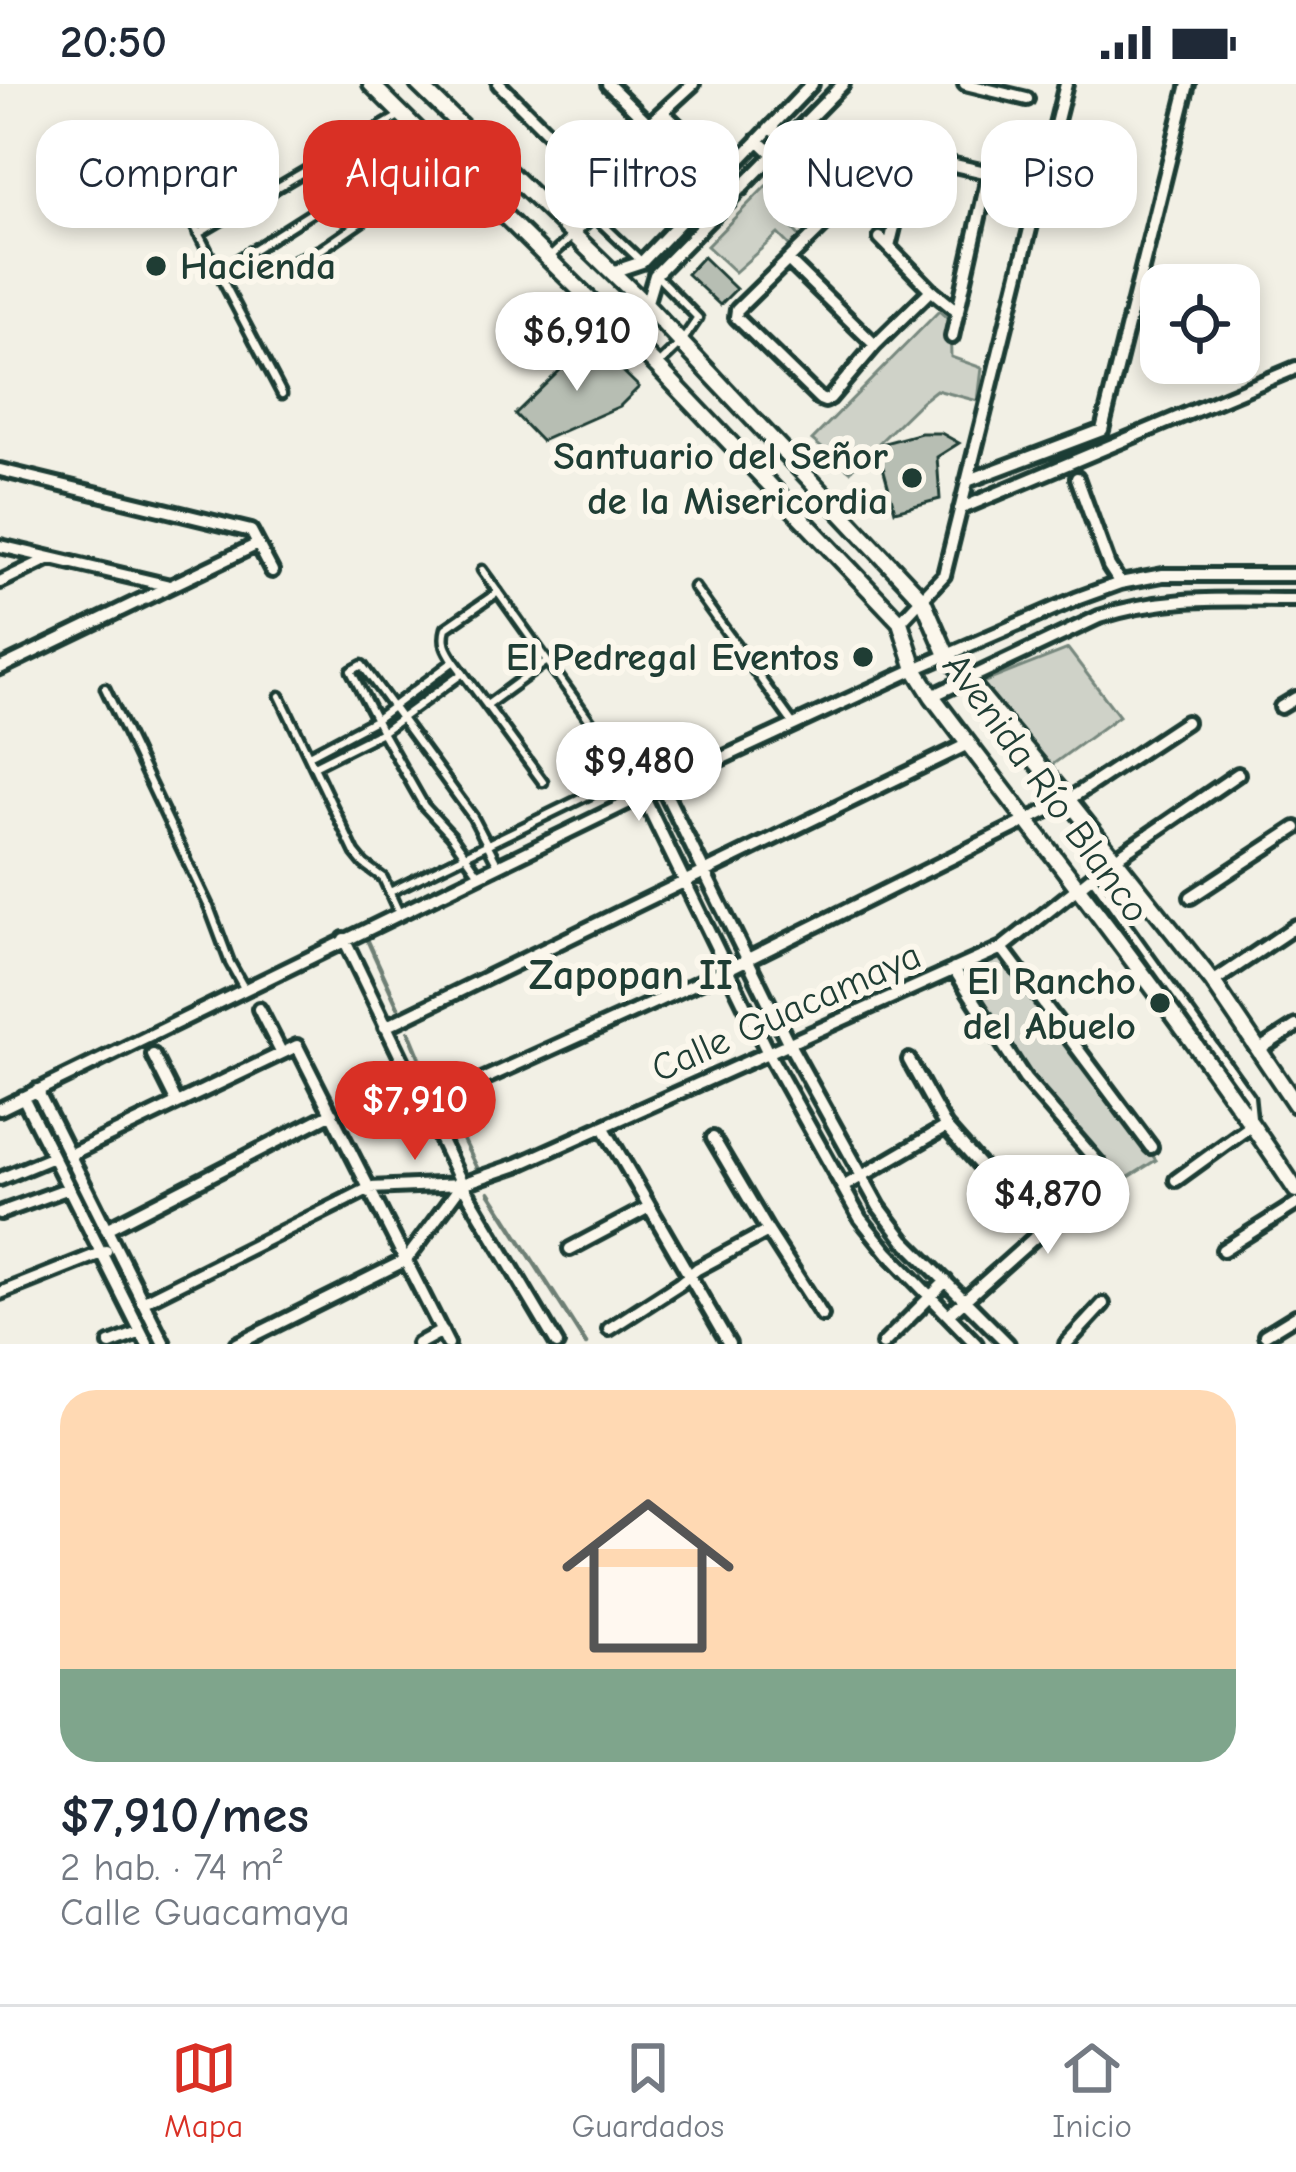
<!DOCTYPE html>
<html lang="es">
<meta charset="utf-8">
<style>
:root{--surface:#fff;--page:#f6f6f7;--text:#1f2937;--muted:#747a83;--line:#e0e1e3;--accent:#d93025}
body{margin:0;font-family:"Comic Neue",sans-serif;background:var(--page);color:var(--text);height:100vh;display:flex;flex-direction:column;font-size:45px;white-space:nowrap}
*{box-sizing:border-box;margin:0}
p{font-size:39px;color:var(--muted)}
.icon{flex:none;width:66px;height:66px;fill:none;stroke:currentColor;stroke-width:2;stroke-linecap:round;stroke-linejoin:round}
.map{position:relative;height:1260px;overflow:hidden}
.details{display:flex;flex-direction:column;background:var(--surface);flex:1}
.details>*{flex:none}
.banner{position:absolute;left:36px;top:36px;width:1224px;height:108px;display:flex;gap:24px}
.controls{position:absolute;left:1140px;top:180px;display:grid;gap:24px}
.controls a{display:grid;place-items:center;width:120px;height:120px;border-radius:24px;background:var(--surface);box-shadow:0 6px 18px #0003;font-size:60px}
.price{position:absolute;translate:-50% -102px;padding:0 27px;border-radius:42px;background:#fff;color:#222;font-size:39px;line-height:78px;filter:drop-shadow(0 3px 6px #0008)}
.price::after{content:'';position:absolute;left:50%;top:72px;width:36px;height:27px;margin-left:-18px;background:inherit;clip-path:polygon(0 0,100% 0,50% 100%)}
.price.current{background:var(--accent);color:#fff}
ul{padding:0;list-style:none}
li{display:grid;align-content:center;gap:24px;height:636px;padding:0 60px}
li+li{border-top:3px solid var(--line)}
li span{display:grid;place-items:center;height:372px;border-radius:36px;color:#555}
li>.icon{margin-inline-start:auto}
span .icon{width:216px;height:216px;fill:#fffc;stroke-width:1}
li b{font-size:51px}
.tag{padding:0 42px;border-radius:36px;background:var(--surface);box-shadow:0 6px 18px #0003;font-size:42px;line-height:108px}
.tag.current{background:var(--accent);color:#fff}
.status{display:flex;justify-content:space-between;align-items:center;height:84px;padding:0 60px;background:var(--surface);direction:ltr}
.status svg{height:33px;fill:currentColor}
.dock{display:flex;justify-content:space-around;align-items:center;height:168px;border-top:3px solid var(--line);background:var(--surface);font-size:33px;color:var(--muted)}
.dock a{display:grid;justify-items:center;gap:6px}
.dock .current{color:var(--accent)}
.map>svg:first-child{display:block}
.green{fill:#cfd2c8;stroke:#77887e;stroke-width:3}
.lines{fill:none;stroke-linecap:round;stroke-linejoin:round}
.stream{stroke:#6e7f75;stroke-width:4.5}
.building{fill:#b7beb3;stroke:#1f3d34;stroke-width:3}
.service-casing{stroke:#1f3d34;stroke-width:15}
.minor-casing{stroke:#1f3d34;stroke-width:20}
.tertiary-casing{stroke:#1f3d34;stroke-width:22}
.service{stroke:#fbf7ec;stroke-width:6}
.minor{stroke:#fbf7ec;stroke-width:10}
.tertiary{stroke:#fbf7ec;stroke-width:14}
.poi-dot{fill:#1f3d34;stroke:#fbf7ec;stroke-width:4.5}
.labels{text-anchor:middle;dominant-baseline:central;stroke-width:12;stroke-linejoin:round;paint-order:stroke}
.poi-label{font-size:39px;font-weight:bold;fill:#1f3d34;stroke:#fbf7ec;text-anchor:end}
.street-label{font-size:39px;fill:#1f3d34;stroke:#fbf7ec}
.neighbourhood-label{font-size:42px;font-weight:bold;fill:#1f3d34;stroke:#fbf7ec}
</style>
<div class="status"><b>20:50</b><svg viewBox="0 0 49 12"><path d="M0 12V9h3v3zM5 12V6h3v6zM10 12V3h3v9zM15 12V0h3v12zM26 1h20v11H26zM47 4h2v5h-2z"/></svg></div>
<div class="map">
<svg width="1296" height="1260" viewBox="0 0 1296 1260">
<rect width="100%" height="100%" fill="#f2f0e5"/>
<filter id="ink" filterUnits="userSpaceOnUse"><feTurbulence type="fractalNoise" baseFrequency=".00833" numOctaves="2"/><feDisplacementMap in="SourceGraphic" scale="24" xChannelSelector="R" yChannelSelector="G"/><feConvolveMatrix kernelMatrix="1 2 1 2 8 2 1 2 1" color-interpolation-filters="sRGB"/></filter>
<g filter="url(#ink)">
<!-- green -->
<path class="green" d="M659,59L709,103L678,133L632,87Z
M766,102L792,121L786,137L803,156L792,164L778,150L735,188L707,162Z
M939,227L950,237L951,273L982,284L978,317L936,306L922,317L850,387L812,356Z
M1068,565L1119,632L1045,686L977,601Z
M1000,870L1156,1076L1121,1098L1030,990L959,889Z"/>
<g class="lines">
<!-- stream -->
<path class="stream" d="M366,853L398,923
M409,948L421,977L441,1004
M454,1027L460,1049L477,1084
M489,1108L586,1260"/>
</g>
<!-- building -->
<path class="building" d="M703,173L736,205L720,221L687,190Z
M591,256L639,303L620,322L541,357L515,330Z
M921,349H941L959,359L937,373L940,415L895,427L877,361Z"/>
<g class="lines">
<!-- service casing -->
<g class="service-casing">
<path id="service" d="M65,126L104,115L135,126L150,128L183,119L216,184L231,180L274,185L322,165L364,136L386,110L398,58L409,42
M198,150L399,32
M549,174L594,132L642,178
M234,178L393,77
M216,184L282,310
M657,192L698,234L681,259L659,280
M482,486L601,652
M694,503L794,641
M498,508L446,544C442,558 446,565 454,577L543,698
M105,604L209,823L230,879L244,904
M280,612L355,769L364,780L383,794L399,829
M487,621L547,577
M309,671L375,636L454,577
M314,682L382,648L463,589
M478,789L451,751L424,722L382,648L351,587L362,581L473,733L498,781
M1092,793L1250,1013L1252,1033
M390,808L664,674"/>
</g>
<!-- minor casing -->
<g class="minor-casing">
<path id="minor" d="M499,0L595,96L600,95L648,41L693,0
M608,0L729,118
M965,0L1027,15
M663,28L742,104
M771,43L848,117L897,68L1007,93
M758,56L835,130L737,226L736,233L820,315L825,317L830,314L875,261L931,206
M880,154L931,206L958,228
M889,163L912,70
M789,177L875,261
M612,188L642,178L812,0
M646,221L655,191L843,0
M952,253L989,89
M0,386L251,447L272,487
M1077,394L1109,482L1120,499
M967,397L1102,346L1188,0
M960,425L1296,284
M0,462L170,502
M0,498L50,474
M900,538L944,491L1066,0
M0,584L258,460
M932,612L1099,533C1167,511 1226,516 1296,516
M1281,623L1296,614
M662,702L789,960L879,1123L904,1156L1008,1260
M643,712L768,969L860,1134L888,1169L976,1260
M1191,813L1296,744
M344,855L462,1100L557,1260
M1002,864L1151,1063
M1213,898L1296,842
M259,925L281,968
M385,943L968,660
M1260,965L1296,942
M153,971L177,1019
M909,976L946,1043L1002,1106
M37,1006L164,1260
M23,1013L147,1260
M424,1022L728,885L1028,736L1068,716L1186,638
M0,1025L662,702L915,585L1076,515L1120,499L1163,491H1296
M604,1044L729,1260
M713,1054L768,1147L822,1231
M69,1071L297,962L448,1260
M0,1095L53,1073
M1176,1096L1252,1041
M843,1103L946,1043
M0,1129L69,1104
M106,1145L332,1029
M570,1165L649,1123
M1223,1166L1296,1120
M0,1209L106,1167
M142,1218L370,1104L462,1100L517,1081L1002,864L1114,775L1238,690
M948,1231L1099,1096L1101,1087L1099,1080L1025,995L954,885
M609,1245L679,1200L697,1185L768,1147
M1265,1251L1296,1232
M110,1260L141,1248
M237,1260L406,1176L462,1100
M418,1260L442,1247
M883,1260L946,1197
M1066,1260L1103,1220"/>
</g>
<!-- tertiary casing -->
<g class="tertiary-casing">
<path id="tertiary" d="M371,0L657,282L900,538L915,585L932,612C1055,775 1183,936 1296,1106
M418,0L646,221L923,516L947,571L1068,716L1213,898L1296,1021"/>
</g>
<!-- service -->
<use href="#service" class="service"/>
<!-- minor -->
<use href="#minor" class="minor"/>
<!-- tertiary -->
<use href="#tertiary" class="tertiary"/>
</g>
</g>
<!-- markers -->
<g class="poi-dot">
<circle cx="156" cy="182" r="12"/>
<circle cx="912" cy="394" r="12"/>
<circle cx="863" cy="573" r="12"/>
<circle cx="1160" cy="919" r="12"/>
</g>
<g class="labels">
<!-- poi labels -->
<g class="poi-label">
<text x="180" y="182" text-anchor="start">Hacienda</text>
<text x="888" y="372">Santuario del Señor<tspan x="888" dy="45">de la Misericordia</tspan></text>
<text x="839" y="573">El Pedregal Eventos</text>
<text x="1136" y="897">El Rancho<tspan x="1136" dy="45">del Abuelo</tspan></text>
</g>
<!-- street labels -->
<g class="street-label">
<text transform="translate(1046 704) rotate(54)">Avenida Río Blanco</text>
<text transform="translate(786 928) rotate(-24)">Calle Guacamaya</text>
</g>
<!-- neighbourhood labels -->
<g class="neighbourhood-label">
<text x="631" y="891">Zapopan II</text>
</g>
</g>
</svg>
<div class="controls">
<a><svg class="icon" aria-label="locate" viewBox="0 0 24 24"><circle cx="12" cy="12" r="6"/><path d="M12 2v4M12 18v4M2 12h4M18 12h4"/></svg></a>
</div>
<b class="price" style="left:577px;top:310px">$6,910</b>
<b class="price" style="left:639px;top:740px">$9,480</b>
<b class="price current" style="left:415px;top:1079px">$7,910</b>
<b class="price" style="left:1048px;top:1173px">$4,870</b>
<div class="banner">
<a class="tag">Comprar</a>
<a class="tag current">Alquilar</a>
<a class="tag">Filtros</a>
<a class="tag">Nuevo</a>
<a class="tag">Piso</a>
</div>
</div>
<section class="details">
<ul>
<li><span style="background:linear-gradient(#ffd9b3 75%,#7fa58c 0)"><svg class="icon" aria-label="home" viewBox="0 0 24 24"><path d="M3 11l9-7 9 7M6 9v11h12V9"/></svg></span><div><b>$7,910/mes</b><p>2 hab. · 74 m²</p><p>Calle Guacamaya</p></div></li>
</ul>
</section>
<nav class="dock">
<a class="current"><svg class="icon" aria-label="map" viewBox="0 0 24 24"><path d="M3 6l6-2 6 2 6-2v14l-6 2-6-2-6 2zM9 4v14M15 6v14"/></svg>Mapa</a>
<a><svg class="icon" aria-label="saved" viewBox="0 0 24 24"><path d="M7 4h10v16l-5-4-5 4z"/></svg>Guardados</a>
<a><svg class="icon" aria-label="home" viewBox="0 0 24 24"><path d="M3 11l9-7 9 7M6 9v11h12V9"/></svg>Inicio</a>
</nav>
